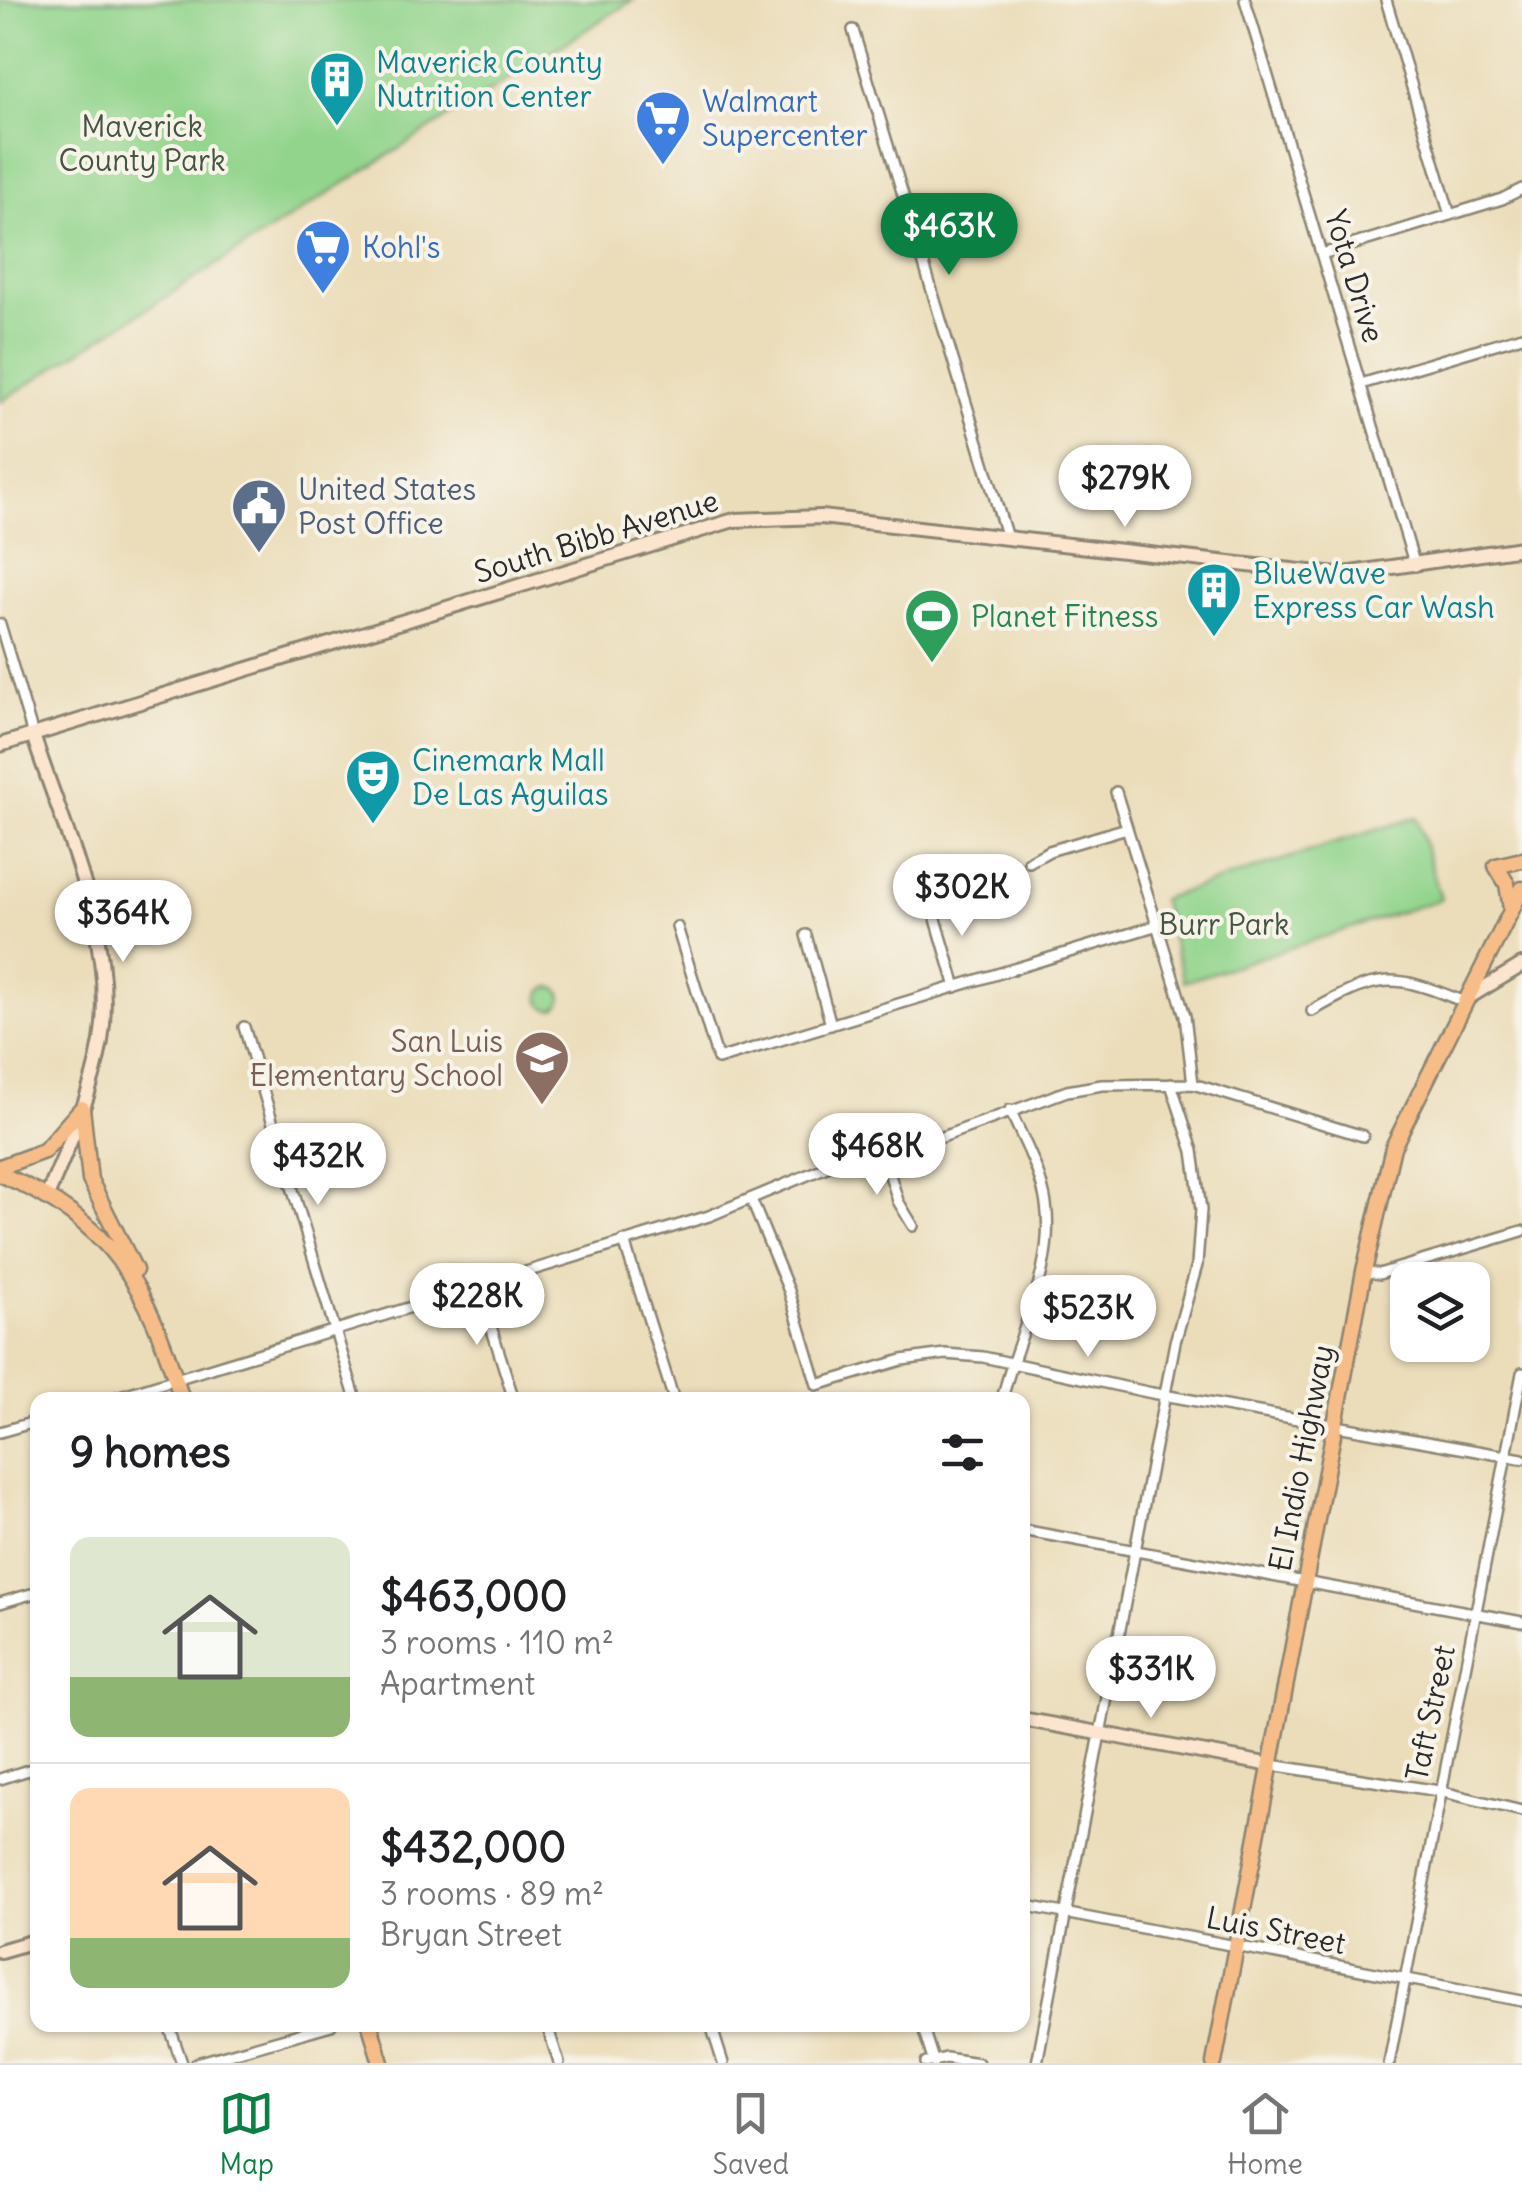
<!DOCTYPE html>
<meta charset="utf-8">
<style>
:root{--surface:#fff;--page:#f2f2f2;--text:#202124;--muted:#757577;--line:#e0e0e0;--accent:#0b8043}
body{margin:0;font-family:Delius,sans-serif;background:var(--page);color:var(--text);height:100vh;display:flex;flex-direction:column;font-size:38px;white-space:nowrap}
*{box-sizing:border-box;margin:0}
p{font-size:32px;color:var(--muted)}
.icon{flex:none;width:55px;height:55px;fill:none;stroke:currentColor;stroke-width:2;stroke-linecap:round;stroke-linejoin:round}
.map{position:relative;flex:1;overflow:hidden}
.drawer{position:absolute;left:30px;top:1392px;width:1000px;height:640px;display:flex;flex-direction:column;background:var(--surface);border-radius:20px;box-shadow:0 2px 8px #0004}
.drawer>*{flex:none}
.controls{position:absolute;left:1390px;top:1262px;display:grid;gap:20px}
.controls a{display:grid;place-items:center;width:100px;height:100px;border-radius:20px;background:var(--surface);box-shadow:0 2px 8px #0004;font-size:50px}
.price{position:absolute;translate:-50% -85px;padding:0 22px;border-radius:35px;background:#fff;color:#222;font-size:32px;line-height:65px;filter:drop-shadow(0 2px 5px #0008)}
.price::after{content:'';position:absolute;left:50%;top:60px;width:30px;height:22px;margin-left:-15px;background:inherit;clip-path:polygon(0 0,100% 0,50% 100%)}
.price.on{background:var(--accent);color:#fff}
ul{padding:0;list-style:none}
li{display:flex;align-items:center;gap:30px;height:250px;padding:0 40px}
li+li{border-top:2px solid var(--line)}
li span{display:grid;place-items:center;flex:none;width:280px;height:200px;border-radius:20px;color:#555}
li>.icon{margin-inline-start:auto}
span .icon{width:120px;height:120px;fill:#fffc;stroke-width:1}
li b{font-size:42px}
h2{display:flex;justify-content:space-between;align-items:center;height:120px;padding:0 40px;font-size:42px}
.menu{display:flex;justify-content:space-around;align-items:center;height:140px;border-top:2px solid var(--line);background:var(--surface);font-size:28px;color:var(--muted)}
.menu a{display:grid;justify-items:center;gap:5px}
.menu .on{color:var(--accent)}
.map>svg:first-child{display:block}
.green{fill:#92d48c;stroke:#5e805c;stroke-width:2.5}
.lines{fill:none;stroke-linecap:round;stroke-linejoin:round}
.street-casing{stroke:#8b8472;stroke-width:14}
.secondary-casing{stroke:#8b8472;stroke-width:18}
.primary-casing{stroke:#8b8472;stroke-width:19}
.street{stroke:#fff;stroke-width:9}
.secondary{stroke:#fce5cf;stroke-width:12}
.primary{stroke:#f7bd88;stroke-width:14}
.labels{text-anchor:middle;dominant-baseline:central;stroke-width:8;stroke-linejoin:round;paint-order:stroke}
.culture-label{font-size:30px;fill:#0d838f;stroke:#f7f3e8;text-anchor:start}
.shop-label{font-size:30px;fill:#366cbe;stroke:#f7f3e8;text-anchor:start}
.park-label{font-size:30px;fill:#455543;stroke:#f7f3e8}
.street-label{font-size:30px;fill:#2b2b2b;stroke:#f7f3e8}
.service-label{font-size:30px;fill:#4e5e75;stroke:#f7f3e8;text-anchor:start}
.leisure-label{font-size:30px;fill:#27864d;stroke:#f7f3e8;text-anchor:start}
.education-label{font-size:30px;fill:#785e54;stroke:#f7f3e8;text-anchor:end}
</style>
<div class="map">
<svg width="1522" height="2063" viewBox="0 0 1522 2063">
<rect width="100%" height="100%" fill="#f7f3e8"/>
<filter id="ink" filterUnits="userSpaceOnUse"><feTurbulence type="fractalNoise" baseFrequency=".01" numOctaves="2"/><feDisplacementMap in="SourceGraphic" scale="20" xChannelSelector="R" yChannelSelector="G"/><feConvolveMatrix kernelMatrix="1 2 1 2 8 2 1 2 1" color-interpolation-filters="sRGB"/></filter>
<filter id="wash" filterUnits="userSpaceOnUse"><feTurbulence type="fractalNoise" baseFrequency=".0048" numOctaves="4" result="noise"/><feDisplacementMap in="SourceGraphic" scale="40" xChannelSelector="R" yChannelSelector="G"/><feGaussianBlur stdDeviation="2.25" result="paint"/><feColorMatrix in="noise" values="0 0 0 0 0 0 0 0 0 0 0 0 0 0 0 0 0 1.4 0 .05"/><feComposite in="paint" operator="in"/></filter>
<g filter="url(#wash)">
<rect width="100%" height="100%" fill="#ebddba"/>
<!-- green -->
<path class="green" d="M0,0H633L0,402Z
M1416,817L1441,899L1184,982L1161,899Z
M540 998a11 11 0 1 1 22 0a11 11 0 1 1-22 0Z"/>
</g>
<g filter="url(#ink)">
<g class="lines">
<!-- street casing -->
<g class="street-casing">
<path id="street" d="M1245,0L1415,566
M1386,0L1450,215
M853,30L1007,538
M1322,254L1502,199L1522,189
M1361,384L1522,336
M0,624L33,735
M1116,792L1185,1016L1193,1084
M1029,862L1049,851L1127,828
M931,902L956,987
M677,927L718,1059L1158,925
M806,935L831,1025
M1312,1011C1378,973 1393,973 1462,1001
M244,1027L356,1400
M883,1152L898,1201L913,1226
M751,1199L789,1291L817,1385L902,1360L945,1354L983,1357L1152,1393L1522,1459
M624,1241L674,1400
M1364,1271L1379,1274L1522,1231
M478,1285L514,1400
M107,1400L709,1216L829,1166L934,1140L1067,1091L1102,1085L1193,1084L1363,1136
M1002,1400C1016,1337 1056,1270 1046,1204C1041,1171 1023,1140 1010,1110
M0,1432L38,1421
M1022,1530L1522,1622
M0,1603L38,1592
M1271,1765L1439,1791L1522,1811
M0,1779L38,1767
M1022,1905L1522,2001
M169,2025L182,2063
M547,2025L559,2063
M711,2025L723,2063
M922,2025L934,2063
M197,2063L331,2025
M926,2063L946,2058L978,2063
M1037,2063L1175,1342L1197,1265L1201,1210L1193,1151L1171,1084
M1389,2063L1522,1373"/>
</g>
<!-- secondary casing -->
<g class="secondary-casing">
<path id="secondary" d="M33,735C64,831 117,939 101,1041C92,1094 69,1145 48,1194
M0,745L734,520L821,517L1337,575L1522,548
M1464,1000L1522,965
M1022,1719L1271,1765
M0,1951L38,1940"/>
</g>
<!-- primary casing -->
<g class="primary-casing">
<path id="primary" d="M1511,909L1507,884L1496,866L1522,860
M82,1108L90,1180L135,1270
M0,1167L44,1151L82,1108
M0,1174C114,1222 147,1286 182,1400
M370,2025L381,2063
M1214,2063L1364,1271L1393,1147L1522,889"/>
</g>
<!-- street -->
<use href="#street" class="street"/>
<!-- secondary -->
<use href="#secondary" class="secondary"/>
<!-- primary -->
<use href="#primary" class="primary"/>
</g>
</g>
<!-- icons -->
<defs>
<g id="building-pin" transform="scale(2.875)"><path d="M0 17L-7.5 6A9.5 9.5 0 1 1 7.5 6Z" fill="#0f9aa8" stroke="#f7f3e8"/><path d="M-4-6H4V6H1V3H-1V6H-4ZM-2.5-4.3h1.7v1.8h-1.7ZM.8-4.3h1.7v1.8H.8ZM-2.5-1h1.7V.8h-1.7ZM.8-1h1.7V.8H.8Z" fill="#fff"/></g>
<g id="supermarket-pin" transform="scale(2.875)"><path d="M0 17L-7.5 6A9.5 9.5 0 1 1 7.5 6Z" fill="#3f7fe0" stroke="#f7f3e8"/><path d="M-6-5.5h2.5l.6 2H6L4.5 2H-2.5L-4.4-4H-6ZM-1.5 3.2a1.3 1.3 0 1 0 .1 0ZM3 3.2a1.3 1.3 0 1 0 .1 0Z" fill="#fff"/></g>
<g id="civic-pin" transform="scale(2.875)"><path d="M0 17L-7.5 6A9.5 9.5 0 1 1 7.5 6Z" fill="#5c6f8a" stroke="#f7f3e8"/><path d="M-.6-6.5H3V-4.5H.6V-3L4-1V1h2V6H-6V1h2V-1L-.6-3ZM-1.2 2.5V6h2.4V2.5Z" fill="#fff"/></g>
<g id="stadium-pin" transform="scale(2.875)"><path d="M0 17L-7.5 6A9.5 9.5 0 1 1 7.5 6Z" fill="#2e9e5b" stroke="#f7f3e8"/><path d="M0-5a6.5 5 0 1 0 0 10a6.5 5 0 1 0 0-10ZM-3.5-1.8h7v3.6h-7Z" fill="#fff"/></g>
<g id="theatre-pin" transform="scale(2.875)"><path d="M0 17L-7.5 6A9.5 9.5 0 1 1 7.5 6Z" fill="#0f9aa8" stroke="#f7f3e8"/><path d="M-5-5.5Q0-4 5-5.5V0Q5 5 0 6Q-5 5-5 0ZM-3.3-2.5H-1v1.5H-3.3ZM1-2.5H3.3v1.5H1ZM-2.8 1Q0 5.5 2.8 1Z" fill="#fff"/></g>
<g id="school-pin" transform="scale(2.875)"><path d="M0 17L-7.5 6A9.5 9.5 0 1 1 7.5 6Z" fill="#8d6e63" stroke="#f7f3e8"/><path d="M0-5L7-2L0 1L-7-2ZM-4 1L0 2.5L4 1V4Q0 6-4 4Z" fill="#fff"/></g>
</defs>
<g fill-rule="evenodd">
<use href="#building-pin" x="337" y="79"/>
<use href="#supermarket-pin" x="663" y="118"/>
<use href="#supermarket-pin" x="323" y="247"/>
<use href="#civic-pin" x="259" y="506"/>
<use href="#building-pin" x="1214" y="590"/>
<use href="#stadium-pin" x="932" y="616"/>
<use href="#theatre-pin" x="373" y="777"/>
<use href="#school-pin" x="542" y="1058"/>
</g>
<g class="labels">
<!-- culture labels -->
<g class="culture-label">
<text x="376" y="62">Maverick County<tspan x="376" dy="34">Nutrition Center</tspan></text>
<text x="1253" y="573">BlueWave<tspan x="1253" dy="34">Express Car Wash</tspan></text>
<text x="412" y="760">Cinemark Mall<tspan x="412" dy="34">De Las Aguilas</tspan></text>
</g>
<!-- shop labels -->
<g class="shop-label">
<text x="702" y="101">Walmart<tspan x="702" dy="34">Supercenter</tspan></text>
<text x="362" y="247">Kohl's</text>
</g>
<!-- park labels -->
<g class="park-label">
<text x="142" y="126">Maverick<tspan x="142" dy="34">County Park</tspan></text>
<text x="1224" y="924">Burr Park</text>
</g>
<!-- street labels -->
<g class="street-label">
<text transform="translate(1355 276) rotate(73)">Yota Drive</text>
<text transform="translate(596 536) rotate(-17)">South Bibb Avenue</text>
<text transform="translate(1301 1458) rotate(-79)">El Indio Highway</text>
<text transform="translate(1430 1713) rotate(-78)">Taft Street</text>
<text transform="translate(1276 1930) rotate(11)">Luis Street</text>
</g>
<!-- service labels -->
<g class="service-label">
<text x="298" y="489">United States<tspan x="298" dy="34">Post Office</tspan></text>
</g>
<!-- leisure labels -->
<g class="leisure-label">
<text x="971" y="616">Planet Fitness</text>
</g>
<!-- education labels -->
<g class="education-label">
<text x="503" y="1041">San Luis<tspan x="503" dy="34">Elementary School</tspan></text>
</g>
</g>
</svg>
<div class="controls">
<a><svg class="icon" aria-label="layers" viewBox="0 0 24 24"><path d="M12 4l9 5-9 5-9-5zM3 14l9 5 9-5"/></svg></a>
</div>
<b class="price on" style="left:949px;top:278px">$463K</b>
<b class="price" style="left:1125px;top:530px">$279K</b>
<b class="price" style="left:962px;top:939px">$302K</b>
<b class="price" style="left:123px;top:965px">$364K</b>
<b class="price" style="left:877px;top:1198px">$468K</b>
<b class="price" style="left:318px;top:1208px">$432K</b>
<b class="price" style="left:477px;top:1348px">$228K</b>
<b class="price" style="left:1088px;top:1360px">$523K</b>
<b class="price" style="left:1151px;top:1721px">$331K</b>
<section class="drawer">
<h2>9 homes<svg class="icon" aria-label="filters" viewBox="0 0 24 24"><path d="M4 7h16M4 17h16"/><circle cx="9" cy="7" r="2"/><circle cx="15" cy="17" r="2"/></svg></h2>
<ul>
<li><span style="background:linear-gradient(#dfe7d0 70%,#8fb573 0)"><svg class="icon" aria-label="home" viewBox="0 0 24 24"><path d="M3 11l9-7 9 7M6 9v11h12V9"/></svg></span><div><b>$463,000</b><p>3 rooms · 110 m²</p><p>Apartment</p></div></li>
<li><span style="background:linear-gradient(#ffd9b3 75%,#8fb573 0)"><svg class="icon" aria-label="home" viewBox="0 0 24 24"><path d="M3 11l9-7 9 7M6 9v11h12V9"/></svg></span><div><b>$432,000</b><p>3 rooms · 89 m²</p><p>Bryan Street</p></div></li>
</ul>
</section>
</div>
<nav class="menu">
<a class="on"><svg class="icon" aria-label="map" viewBox="0 0 24 24"><path d="M3 6l6-2 6 2 6-2v14l-6 2-6-2-6 2zM9 4v14M15 6v14"/></svg>Map</a>
<a><svg class="icon" aria-label="saved" viewBox="0 0 24 24"><path d="M7 4h10v16l-5-4-5 4z"/></svg>Saved</a>
<a><svg class="icon" aria-label="home" viewBox="0 0 24 24"><path d="M3 11l9-7 9 7M6 9v11h12V9"/></svg>Home</a>
</nav>
